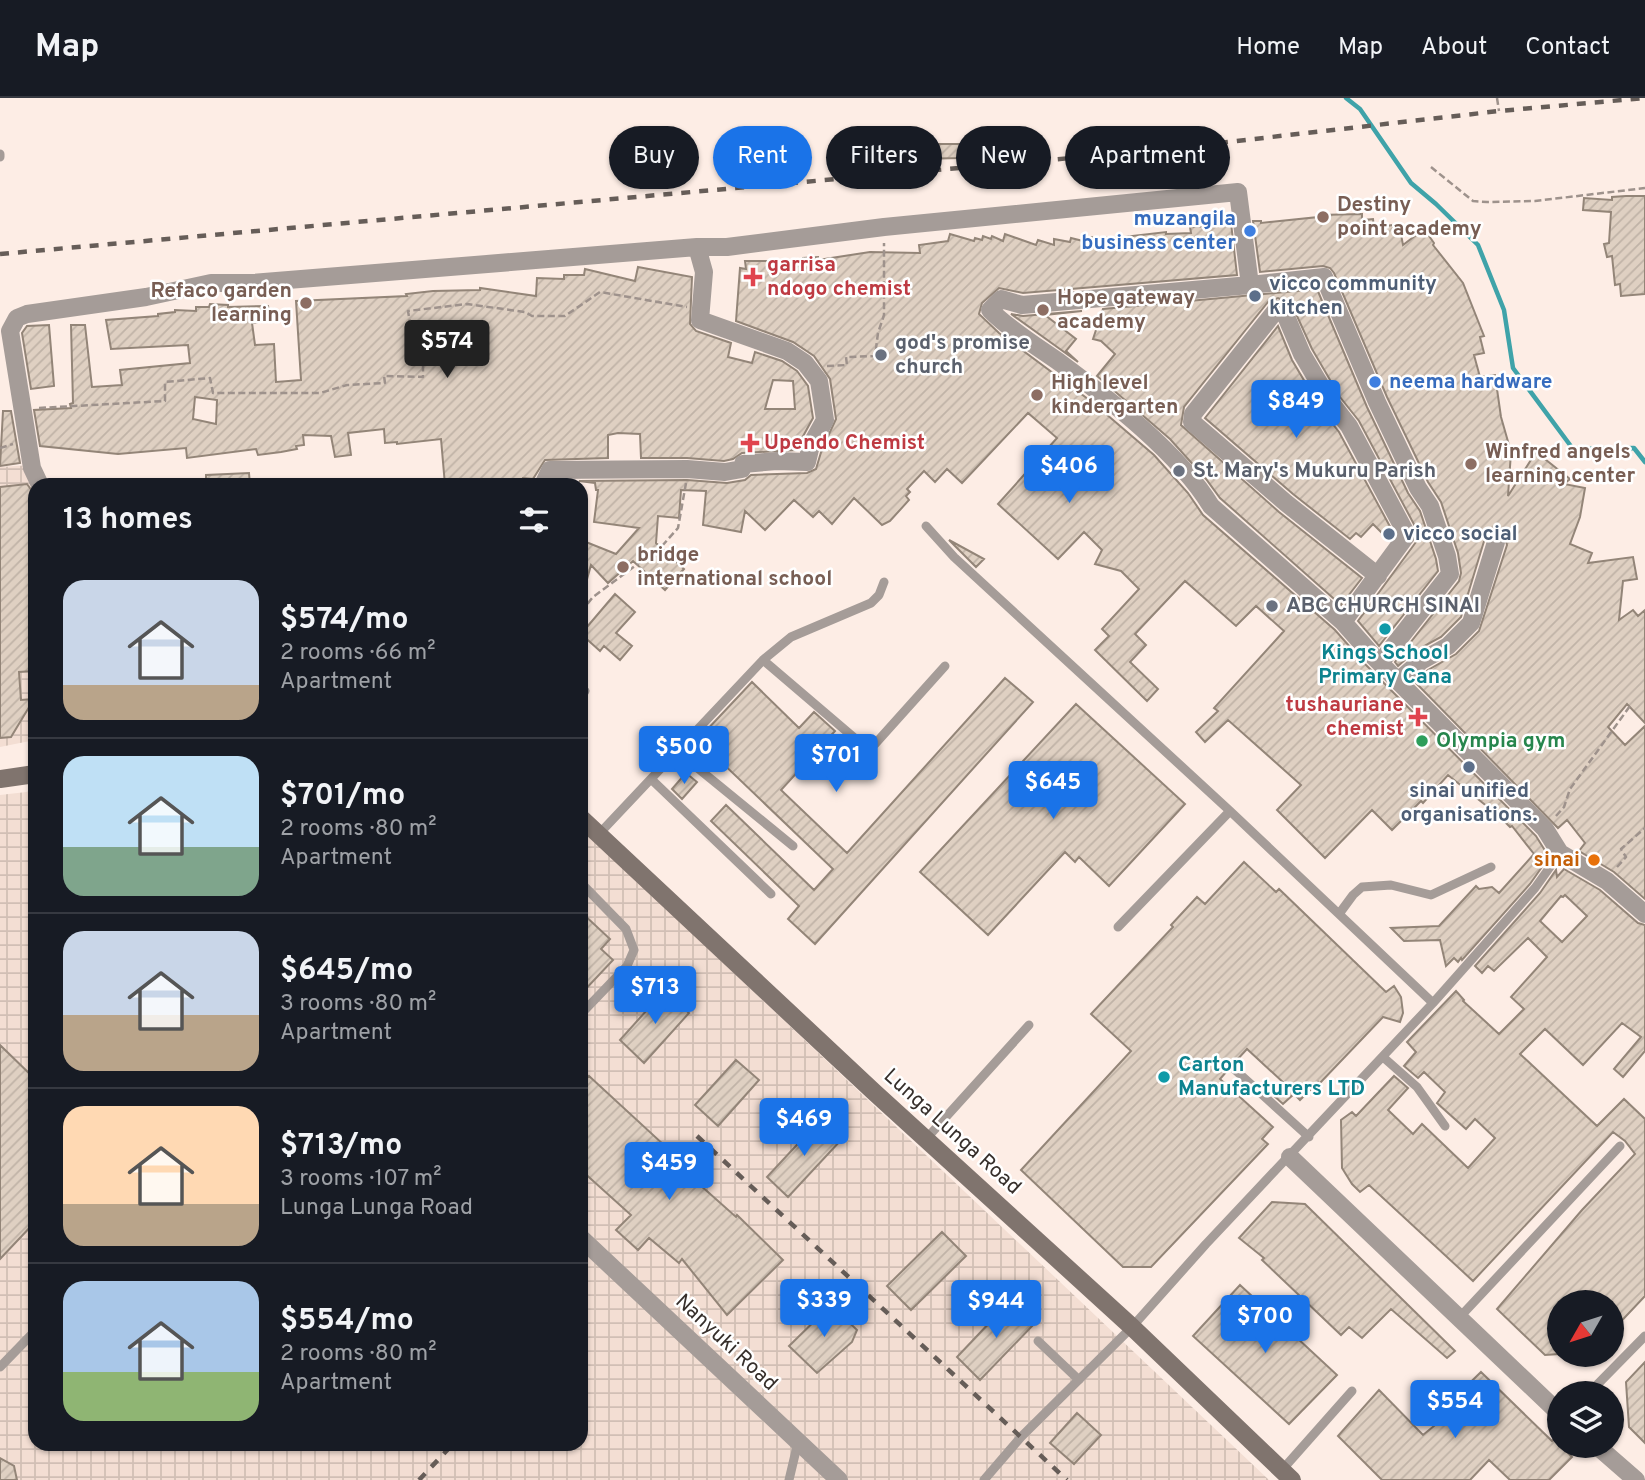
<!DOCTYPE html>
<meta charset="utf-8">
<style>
:root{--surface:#171b24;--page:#242831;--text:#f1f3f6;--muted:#9ea1a6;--line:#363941;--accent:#1a73e8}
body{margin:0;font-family:Overpass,sans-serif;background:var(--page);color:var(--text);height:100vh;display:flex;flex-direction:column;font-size:26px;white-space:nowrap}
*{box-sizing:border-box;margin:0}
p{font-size:23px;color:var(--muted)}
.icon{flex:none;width:38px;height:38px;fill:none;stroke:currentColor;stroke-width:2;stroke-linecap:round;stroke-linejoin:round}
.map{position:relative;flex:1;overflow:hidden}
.panel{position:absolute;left:28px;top:380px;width:560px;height:973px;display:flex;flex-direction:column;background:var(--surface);border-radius:21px;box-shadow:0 2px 5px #0004}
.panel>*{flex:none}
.top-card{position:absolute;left:609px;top:28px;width:665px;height:63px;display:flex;gap:14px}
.needle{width:46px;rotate:231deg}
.buttons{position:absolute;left:1547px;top:1192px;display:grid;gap:14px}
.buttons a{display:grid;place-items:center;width:77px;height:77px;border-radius:50%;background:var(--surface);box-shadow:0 2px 5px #0004;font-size:35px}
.price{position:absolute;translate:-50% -60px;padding:0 16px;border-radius:7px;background:var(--accent);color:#fff;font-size:23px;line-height:46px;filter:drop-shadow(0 2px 4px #0008)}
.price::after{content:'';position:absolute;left:50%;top:42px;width:21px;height:16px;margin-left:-10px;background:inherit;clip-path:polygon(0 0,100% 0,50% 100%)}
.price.on{background:#222;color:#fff}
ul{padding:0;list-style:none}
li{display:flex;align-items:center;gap:21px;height:175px;padding:0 35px}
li+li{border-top:2px solid var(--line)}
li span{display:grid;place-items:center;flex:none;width:196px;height:140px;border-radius:21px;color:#555}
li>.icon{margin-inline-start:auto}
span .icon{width:84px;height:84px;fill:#fffc;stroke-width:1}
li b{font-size:30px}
h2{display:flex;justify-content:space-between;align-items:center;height:84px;padding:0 35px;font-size:30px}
.pill{padding:0 24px;border-radius:32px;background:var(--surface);box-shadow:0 2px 5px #0004;font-size:24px;line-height:63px}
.pill.on{background:var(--accent);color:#fff}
header{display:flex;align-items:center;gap:42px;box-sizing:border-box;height:98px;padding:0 35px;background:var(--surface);border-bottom:2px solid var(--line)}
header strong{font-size:33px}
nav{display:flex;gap:38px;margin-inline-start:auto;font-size:24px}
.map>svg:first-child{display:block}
.industrial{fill:url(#industrial-grid)}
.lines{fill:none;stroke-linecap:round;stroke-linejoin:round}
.stream{stroke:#3fa3a9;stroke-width:4.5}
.building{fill:url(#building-hatch);stroke:#938578;stroke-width:2;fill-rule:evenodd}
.path{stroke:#9e928c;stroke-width:2.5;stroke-dasharray:7 3.5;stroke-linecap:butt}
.lane{stroke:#a59c98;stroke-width:9}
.street{stroke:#a59c98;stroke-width:18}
.secondary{stroke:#80746e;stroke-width:18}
.rail{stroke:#665d58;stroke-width:4.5;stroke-dasharray:9 9;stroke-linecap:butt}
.education-dot{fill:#8d6e63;stroke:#fff;stroke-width:2.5}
.shop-dot{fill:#3f7fe0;stroke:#fff;stroke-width:2.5}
.health-dot{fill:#e0444e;stroke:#fff;stroke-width:2.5}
.service-dot{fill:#5c6f8a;stroke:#fff;stroke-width:2.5}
.worship-dot{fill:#6b7280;stroke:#fff;stroke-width:2.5}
.culture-dot{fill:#0f9aa8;stroke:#fff;stroke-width:2.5}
.leisure-dot{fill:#2e9e5b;stroke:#fff;stroke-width:2.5}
.food-dot{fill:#e8710a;stroke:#fff;stroke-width:2.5}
.labels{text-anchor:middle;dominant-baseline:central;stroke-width:5;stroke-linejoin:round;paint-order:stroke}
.education-label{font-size:21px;font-weight:bold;fill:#785e54;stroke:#fff;text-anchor:start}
.shop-label{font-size:21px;font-weight:bold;fill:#366cbe;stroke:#fff;text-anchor:end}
.health-label{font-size:21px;font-weight:bold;fill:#be3a42;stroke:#fff;text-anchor:start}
.service-label{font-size:21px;font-weight:bold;fill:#4e5e75;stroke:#fff;text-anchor:start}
.worship-label{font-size:21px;font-weight:bold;fill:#5b616d;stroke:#fff;text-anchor:start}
.culture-label{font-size:21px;font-weight:bold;fill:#0d838f;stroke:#fff}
.leisure-label{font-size:21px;font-weight:bold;fill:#27864d;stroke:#fff;text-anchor:start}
.food-label{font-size:21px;font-weight:bold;fill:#c56008;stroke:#fff;text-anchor:end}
.street-label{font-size:21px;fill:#362f2b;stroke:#fff}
</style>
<header>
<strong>Map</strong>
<nav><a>Home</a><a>Map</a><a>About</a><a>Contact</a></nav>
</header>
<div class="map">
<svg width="1645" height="1382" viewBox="0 0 1645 1382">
<defs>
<pattern id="industrial-grid" width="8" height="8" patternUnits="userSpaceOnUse" patternTransform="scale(1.75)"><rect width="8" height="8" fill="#f3ded3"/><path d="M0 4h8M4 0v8" fill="none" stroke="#d1bfb5"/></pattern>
<pattern id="building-hatch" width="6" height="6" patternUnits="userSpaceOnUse" patternTransform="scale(1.75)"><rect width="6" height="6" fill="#dfd0c2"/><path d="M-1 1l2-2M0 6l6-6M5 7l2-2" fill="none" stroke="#c0b3a7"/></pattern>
</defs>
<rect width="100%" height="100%" fill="#fdede5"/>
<!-- industrial -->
<path class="industrial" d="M33,367L35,387V637L30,643L0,649V369Z
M35,693V1346H581V730L1269,1382H0V697Z"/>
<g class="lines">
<!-- stream -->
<path class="stream" d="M1346,0L1360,11L1411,85L1436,106L1478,147L1504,212L1513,270L1573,351L1634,350L1645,364"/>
</g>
<!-- building -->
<path class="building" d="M971,43H988V57L960,56V60L918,61V46H971Z
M1626,98H1645V196L1621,198L1620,186L1615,187L1612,158L1607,159L1604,146L1609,145L1611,114L1583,112L1584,100L1612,102V99Z
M1362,116V122L1373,121L1374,130L1399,126L1403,147L1424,131L1434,145L1433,147L1463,185L1484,238L1480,239L1484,255L1474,257L1480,279L1495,277L1501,319L1511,354L1508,398L1536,354L1570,381L1564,386L1585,390L1580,419L1570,446L1592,455L1588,465L1633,459L1637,481L1623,483L1619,522L1633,512L1638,518L1645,512V625L1627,606L1608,629L1625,647L1645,628V801L1614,774L1579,753L1585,745L1567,722L1558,730L1415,584L1428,572L1456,556L1479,533L1507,447L1504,436L1493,433L1485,440L1461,519L1441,539L1415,553L1398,568L1395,564L1459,483L1461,475L1458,455L1441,404L1428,384L1387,299L1334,175L1330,170L1323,168L1260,174L1253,123H1261V125L1318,119V117Z
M1225,124L1231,125L1237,177L1023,195L999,190L982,205L979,216L999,235L1092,304L1154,357L1188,395L1203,417L1335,532L1366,567L1536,738L1549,759L1530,786L1462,862L1461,860L1458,864L1454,860L1446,868L1440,842L1404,843L1391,830L1439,828L1476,788L1479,791L1492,789L1499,795L1534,756L1512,728L1510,729L1499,718L1448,677L1423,705L1421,703L1392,732L1372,712L1325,760L1277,712L1301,687L1228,622L1205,644L1196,634L1218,613L1214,610L1284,533L1256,508L1236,528L1185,483L1135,536L1146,547L1130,564L1158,591L1147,603L1095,552L1109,538L1102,531L1139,491L1121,473L1095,466L1102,452L1084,434L1058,461L998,406L1057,340L1028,315L962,385L947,371L935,384L924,373L907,391L910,394L906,398L909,402L890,423L882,427L854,400L832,426L819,413L813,419L794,402L765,432L745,413L741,434L703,427L706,393L681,392L679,420L658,418L656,445L684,471L665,492L633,463L608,485L591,467L584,492L581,491V442L616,456L639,430L594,424L598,392H596L595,385L579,383L687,382L727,385L745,382L751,377L807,375L816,371L822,351L836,321L830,281L814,258L793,244L736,223L740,170L746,171L745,163H803V160L818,159V162L870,154L920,155L919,147L948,143L950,136L974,143L975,140L982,142L983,138L991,141L992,138L1003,143L1005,136L1036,147L1038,142L1054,147V141L1070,144L1071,140L1087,144L1088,139L1115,140L1166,134V136L1191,135L1190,129L1211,128V126L1225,127Z
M638,169L692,179L690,226L696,233L731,245L728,259L752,265L755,254L782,263L797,273L808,288L813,320L801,342L798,352L742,355L733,361L724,363L687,360H641L640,336L618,335L608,337V360L545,362L533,381L523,380L522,387H445L441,341L397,346V344L385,345L384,331L348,335L351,357L335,359L331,338L303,337L304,347L296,348L297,351L281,354L258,357L256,351L187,360L186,350L118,356L40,348L34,312L71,310L70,306L73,305L71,227H85L92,289L122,287L120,272L190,265L188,247L111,251L106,222L158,218V216L175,214V212L196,213V209H209L210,206L228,207V209L268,208L271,222L252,225L255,247L274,246L276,284L301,282L296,203L407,198L406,196L433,193L480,192V190L536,198L537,180L564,181V177H584L585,171L635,183ZM773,282L793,283L795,311H765ZM195,299L217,302L216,326L193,321Z
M1317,191L1367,309L1408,395L1420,413L1436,461L1438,473L1379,548L1358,523L1416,444L1417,432L1359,323L1340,299L1312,251L1292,207L1278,200L1268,204L1184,309L1181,327L1279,414L1362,480L1341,507L1220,400L1206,381L1170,341L1097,278L1115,256L1101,243L1093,241L1103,211Z
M1082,213L1045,217L1076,241L1066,253L1078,264L1011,216L1023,218Z
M49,227L54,288L31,291L22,235L27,228Z
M1278,228L1292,262L1321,311L1339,334L1394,436L1389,442L1373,426L1361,439L1356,435L1350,441L1293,396L1205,320Z
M3,313H11L20,365L0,368Z
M249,375L250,387H206V377Z
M27,386L35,397V573L19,574L21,602L34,601L11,639L0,640V389Z
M949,442L984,461L976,469Z
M615,496L635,514L616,535L632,548L620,562L604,548L600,553L581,536Z
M1005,580L1033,604L815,846L788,821L799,808L711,723L726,707L814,792L833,771L715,658L705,667L687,653L752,584L799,630L814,614L835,633L781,692L847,755Z
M1076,606L1185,706L1109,788L1079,759L1075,764L1065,754L988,837L920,774Z
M686,675L697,684L682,701L672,691Z
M1244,764L1276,794L1279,791L1386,894L1394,888L1401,899L1403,915L1400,924L1383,919L1319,986L1318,984L1300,1002L1294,996L1283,1006L1273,997L1285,986L1247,951L1235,964L1228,965L1227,973L1220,981L1273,1029L1262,1041L1268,1046L1151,1169H1123L1021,1072L1131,953L1091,916L1173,829L1171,827L1197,799L1205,806Z
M1564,771L1600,792L1638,825L1645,827V953L1623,979L1614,971L1641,939L1622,925L1583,967L1545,931L1520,956L1597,1028L1624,1001L1645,1021V1198L1612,1233V1204H1559V1256L1545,1257L1497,1211L1582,1112L1635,1056L1625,1043L1613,1034L1473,1183L1369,1087L1360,1094L1352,1086L1342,1070L1341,1022L1352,1014L1356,1018L1394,978L1408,990L1388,1012L1413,1036L1422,1026L1468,1070L1495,1040L1475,1021L1466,1031L1437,1005L1445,994L1424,974L1418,980L1404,968L1416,954L1407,944L1456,893L1464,902L1463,903L1499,936L1524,911L1511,899L1547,859L1528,840L1494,873L1488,868L1482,875L1475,868L1540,795L1556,772L1557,779ZM1565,797L1587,818L1562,844L1540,823L1561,798L1563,799Z
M581,814L610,841L601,851L613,862L581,896Z
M665,892L689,915L644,965L620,942Z
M0,947L35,981V1124L0,1161Z
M736,962L759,982L718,1028L695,1007Z
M589,978L702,1082L699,1086L736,1119L737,1117L783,1162L727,1217L682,1161L679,1165L649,1140L638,1152L616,1132L631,1117L581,1072V986Z
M821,1021L842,1041L788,1099L767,1079Z
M1272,1104L1305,1106L1455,1253L1447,1260L1391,1211L1362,1240L1349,1229L1341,1237L1262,1162L1264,1160L1239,1140Z
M942,1134L966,1158L911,1212L887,1188Z
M1240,1187L1337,1277L1289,1326L1193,1238Z
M1011,1202L1035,1225L980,1282L957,1259Z
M831,1207L857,1232L852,1244L817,1275L789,1248Z
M1645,1264V1345L1629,1329L1626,1284Z
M1481,1274L1552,1343L1554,1341L1572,1359L1549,1382H1510L1489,1362L1470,1382H1382L1338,1338L1379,1292L1423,1337L1445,1319L1440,1314Z
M1077,1315L1101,1337L1074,1366L1050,1345Z
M0,1360L14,1368L17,1382H0Z"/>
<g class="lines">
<!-- path -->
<path class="path" d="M1497,0L1499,13
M1431,69L1473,103L1487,104L1535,103L1645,90
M827,268L847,267L846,259L875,258L878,235L884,217V145
M39,310L165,303V284L210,280L213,295H320L347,287L385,285L384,278L423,279V260H416L408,213L467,206L525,214L532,218H565L600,194L687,209
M0,350L13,346
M581,514L593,499L662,448L678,430L686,385
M1556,718L1564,709L1570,691L1630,608
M1617,769L1626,759L1621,751L1645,730"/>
<!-- lane -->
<path class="lane" d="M0,56V59
M926,428L954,459L1230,713L1433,905
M763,562L865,649L875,646L945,568
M581,599L585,593
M678,654L793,748
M651,681L771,796
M598,737L763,562L791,539L871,505L879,497L884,484
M581,785L626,831L634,852L627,868L581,916
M1339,816L1353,797L1362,789L1391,787L1431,797L1491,769
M1118,829L1230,713
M1383,959L1417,989L1445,1028
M1233,970L1309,1039
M926,1041L1029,927
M1458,1221L1620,1048
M1038,1243L1079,1282
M0,1269L35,1233
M1589,1295L1645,1238
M1282,1372L1352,1293
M789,1382L798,1344
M984,1382L1021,1339L1132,1229L1206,1146L1433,905L1535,790L1560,755"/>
<!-- street -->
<path class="street" d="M1250,187L1324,179L1377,304L1418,390L1430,408L1447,458L1450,476L1380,565
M40,387L32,370L10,233L17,220L27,216L146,199L211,185H252L697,149H727L884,129L1238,94L1250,187L1022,207L1001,201L990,212C1010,232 1036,248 1059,264C1109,301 1179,355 1211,408L1343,524L1374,559L1545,731L1560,755L1607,783L1645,816
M543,387L550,372L687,371L725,374L742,371L743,366L777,363L807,364L811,347L825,322L819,283L805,265L787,253L700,222L704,174L697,149
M1343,524L1407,437L1349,328L1331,305L1302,256L1285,216L1277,211L1193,316L1192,324L1286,405L1378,478
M1398,583L1421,563L1448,548L1471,525L1496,444
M1290,1059L1559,1315
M581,1140L839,1382
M1597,1348L1636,1382"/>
<!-- secondary -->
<path class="secondary" d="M0,681L35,676
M581,720L874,994L1132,1229L1292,1382"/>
<!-- rail -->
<path class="rail" d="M0,156L1149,53L1499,13L1645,0
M697,1038L1067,1382
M419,1382L453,1346"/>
</g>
<!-- markers -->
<g class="education-dot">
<circle cx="1323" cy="119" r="7"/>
<circle cx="306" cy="205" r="7"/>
<circle cx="1043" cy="212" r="7"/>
<circle cx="1037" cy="297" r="7"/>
<circle cx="1471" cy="366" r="7"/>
<circle cx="623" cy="469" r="7"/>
</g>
<g class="shop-dot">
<circle cx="1250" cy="133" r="7"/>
<circle cx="1375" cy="284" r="7"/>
</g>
<g class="health-dot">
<path d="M749.5 168.5h7v7h7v7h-7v7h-7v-7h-7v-7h7z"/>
<path d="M746.5 334.5h7v7h7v7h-7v7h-7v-7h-7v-7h7z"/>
<path d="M1414.5 608.5h7v7h7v7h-7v7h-7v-7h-7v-7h7z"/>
</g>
<g class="service-dot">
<circle cx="1255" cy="198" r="7"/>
<circle cx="1389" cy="436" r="7"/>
<circle cx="1469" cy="669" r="7"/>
</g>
<g class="worship-dot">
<circle cx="881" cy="257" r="7"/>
<circle cx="1179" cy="373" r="7"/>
<circle cx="1272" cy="508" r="7"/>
</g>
<g class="culture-dot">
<circle cx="1385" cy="531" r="7"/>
<circle cx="1164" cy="979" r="7"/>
</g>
<circle class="leisure-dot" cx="1422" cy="643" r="7"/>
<circle class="food-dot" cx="1594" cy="762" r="7"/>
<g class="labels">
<!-- education labels -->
<g class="education-label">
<text x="1337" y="107">Destiny<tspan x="1337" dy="24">point academy</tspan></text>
<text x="292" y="193" text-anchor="end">Refaco garden<tspan x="292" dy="24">learning</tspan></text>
<text x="1057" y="200">Hope gateway<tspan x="1057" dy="24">academy</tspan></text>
<text x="1051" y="285">High level<tspan x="1051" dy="24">kindergarten</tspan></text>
<text x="1485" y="354">Winfred angels<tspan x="1485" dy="24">learning center</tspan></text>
<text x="637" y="457">bridge<tspan x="637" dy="24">international school</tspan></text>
</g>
<!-- shop labels -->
<g class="shop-label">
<text x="1236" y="121">muzangila<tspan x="1236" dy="24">business center</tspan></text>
<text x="1389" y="284" text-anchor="start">neema hardware</text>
</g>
<!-- health labels -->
<g class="health-label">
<text x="767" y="167">garrisa<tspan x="767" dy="24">ndogo chemist</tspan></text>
<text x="764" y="345">Upendo Chemist</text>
<text x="1404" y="607" text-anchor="end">tushauriane<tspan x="1404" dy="24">chemist</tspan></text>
</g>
<!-- service labels -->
<g class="service-label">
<text x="1269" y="186">vicco community<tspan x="1269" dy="24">kitchen</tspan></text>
<text x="1403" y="436">vicco social</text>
<text x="1469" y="693" text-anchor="middle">sinai unified<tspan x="1469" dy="24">organisations.</tspan></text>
</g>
<!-- worship labels -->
<g class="worship-label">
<text x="895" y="245">god's promise<tspan x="895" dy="24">church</tspan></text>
<text x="1193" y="373">St. Mary's Mukuru Parish</text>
<text x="1286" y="508">ABC CHURCH SINAI</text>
</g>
<!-- culture labels -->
<g class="culture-label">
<text x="1385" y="555">Kings School<tspan x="1385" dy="24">Primary Cana</tspan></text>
<text x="1178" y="967" text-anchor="start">Carton<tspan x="1178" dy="24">Manufacturers LTD</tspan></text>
</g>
<!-- leisure labels -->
<g class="leisure-label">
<text x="1436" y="643">Olympia gym</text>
</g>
<!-- food labels -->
<g class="food-label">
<text x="1580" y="762">sinai</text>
</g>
<!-- street labels -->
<g class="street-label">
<text transform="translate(952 1034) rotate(42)">Lunga Lunga Road</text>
<text transform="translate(726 1245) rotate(43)">Nanyuki Road</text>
</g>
</g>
</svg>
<div class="buttons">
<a><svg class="needle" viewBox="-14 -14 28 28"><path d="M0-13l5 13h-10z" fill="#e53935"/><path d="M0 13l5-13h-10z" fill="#9ea1a6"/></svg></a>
<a><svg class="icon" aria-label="layers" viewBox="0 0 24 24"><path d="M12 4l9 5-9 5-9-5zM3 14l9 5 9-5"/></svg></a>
</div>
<b class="price on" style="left:447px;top:282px">$574</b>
<b class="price" style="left:1296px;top:342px">$849</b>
<b class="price" style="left:1069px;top:407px">$406</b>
<b class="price" style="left:684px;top:688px">$500</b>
<b class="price" style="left:836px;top:696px">$701</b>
<b class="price" style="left:1053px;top:723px">$645</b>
<b class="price" style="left:655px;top:928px">$713</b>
<b class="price" style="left:804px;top:1060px">$469</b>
<b class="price" style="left:669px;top:1104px">$459</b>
<b class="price" style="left:824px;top:1241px">$339</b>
<b class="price" style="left:996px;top:1242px">$944</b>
<b class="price" style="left:1265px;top:1257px">$700</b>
<b class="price" style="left:1455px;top:1342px">$554</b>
<div class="top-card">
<a class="pill">Buy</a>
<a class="pill on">Rent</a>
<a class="pill">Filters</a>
<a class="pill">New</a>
<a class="pill">Apartment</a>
</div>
<section class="panel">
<h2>13 homes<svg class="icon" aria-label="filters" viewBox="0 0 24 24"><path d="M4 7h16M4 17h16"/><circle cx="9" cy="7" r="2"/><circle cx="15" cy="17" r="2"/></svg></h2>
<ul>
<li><span style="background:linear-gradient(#c9d6e8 75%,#b9a48a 0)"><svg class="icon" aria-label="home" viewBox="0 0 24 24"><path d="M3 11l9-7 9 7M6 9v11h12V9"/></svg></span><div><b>$574/mo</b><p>2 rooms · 66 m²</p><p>Apartment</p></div></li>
<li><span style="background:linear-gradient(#bfe0f5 65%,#7fa58c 0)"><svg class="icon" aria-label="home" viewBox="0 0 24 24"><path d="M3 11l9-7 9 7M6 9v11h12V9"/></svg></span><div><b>$701/mo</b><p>2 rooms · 80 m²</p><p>Apartment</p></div></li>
<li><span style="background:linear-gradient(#c9d6e8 60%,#b9a48a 0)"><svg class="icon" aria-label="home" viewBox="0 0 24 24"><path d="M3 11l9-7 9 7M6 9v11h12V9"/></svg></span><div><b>$645/mo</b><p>3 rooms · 80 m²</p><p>Apartment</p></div></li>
<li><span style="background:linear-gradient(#ffd9b3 70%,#b9a48a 0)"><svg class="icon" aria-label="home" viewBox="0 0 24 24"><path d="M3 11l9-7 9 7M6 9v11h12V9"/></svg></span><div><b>$713/mo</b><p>3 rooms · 107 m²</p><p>Lunga Lunga Road</p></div></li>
<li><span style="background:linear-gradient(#a9c7e8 65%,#8fb573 0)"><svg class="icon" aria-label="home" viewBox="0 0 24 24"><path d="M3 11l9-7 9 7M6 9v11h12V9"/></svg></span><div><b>$554/mo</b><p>2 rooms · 80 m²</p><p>Apartment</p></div></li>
</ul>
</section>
</div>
